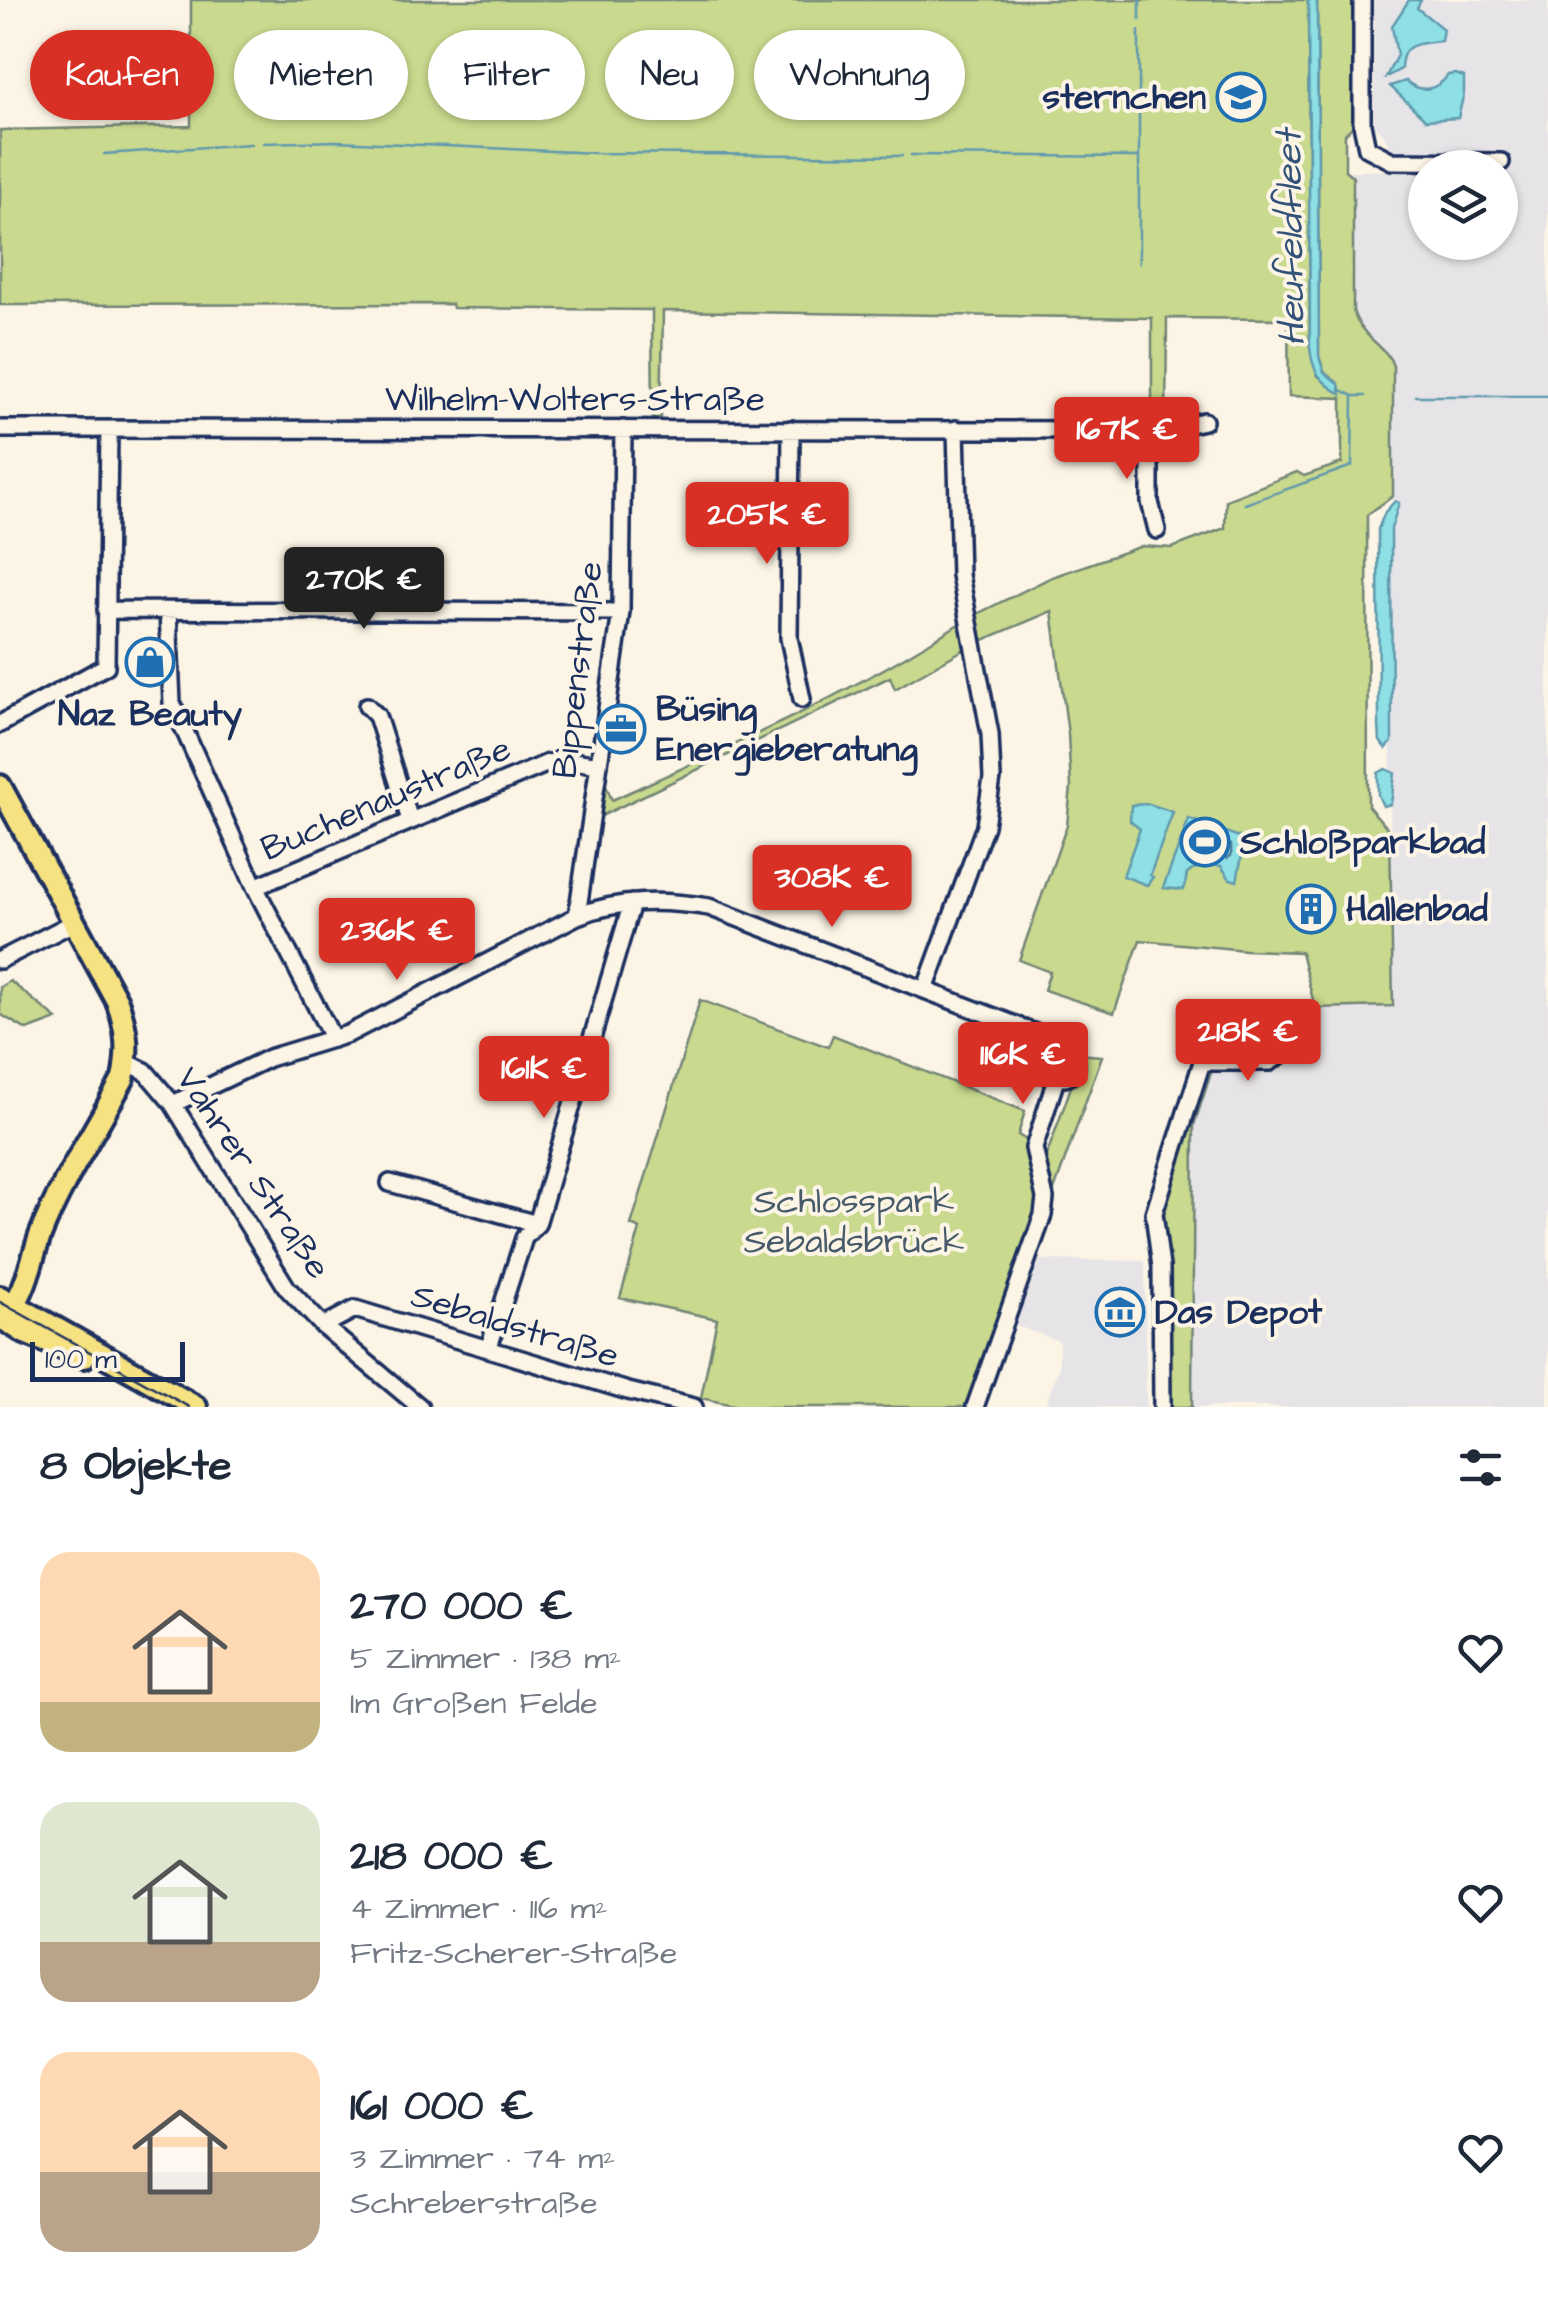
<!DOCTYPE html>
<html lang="de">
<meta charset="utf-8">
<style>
:root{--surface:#fff;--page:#f2f2f3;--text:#1f2937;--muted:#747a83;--accent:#d93025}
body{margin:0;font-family:"Architects Daughter",sans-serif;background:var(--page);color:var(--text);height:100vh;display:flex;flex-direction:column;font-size:38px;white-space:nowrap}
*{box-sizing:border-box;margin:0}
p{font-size:32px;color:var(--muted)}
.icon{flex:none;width:55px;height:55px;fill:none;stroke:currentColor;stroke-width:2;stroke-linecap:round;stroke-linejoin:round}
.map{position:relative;height:1407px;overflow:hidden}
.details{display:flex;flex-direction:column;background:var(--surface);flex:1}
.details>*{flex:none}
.top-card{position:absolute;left:30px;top:30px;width:1000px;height:90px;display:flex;gap:20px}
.controls{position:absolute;left:1408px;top:150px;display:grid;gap:20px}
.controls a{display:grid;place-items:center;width:110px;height:110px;border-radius:50%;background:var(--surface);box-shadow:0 2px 8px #0004;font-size:50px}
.scale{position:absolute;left:30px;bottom:25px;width:155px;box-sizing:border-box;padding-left:10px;border:5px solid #1b2f5e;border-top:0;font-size:28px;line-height:35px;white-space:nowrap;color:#1b2f5e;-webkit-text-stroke:8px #fcf5e5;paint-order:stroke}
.price{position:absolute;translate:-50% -85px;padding:0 22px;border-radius:10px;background:var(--accent);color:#fff;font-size:32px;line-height:65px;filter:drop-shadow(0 2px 5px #0008)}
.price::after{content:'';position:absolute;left:50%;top:60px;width:30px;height:22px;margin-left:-15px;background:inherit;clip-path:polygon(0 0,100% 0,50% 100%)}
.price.active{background:#222;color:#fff}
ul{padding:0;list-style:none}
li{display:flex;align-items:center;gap:30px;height:250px;padding:0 40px}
li span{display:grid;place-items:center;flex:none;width:280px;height:200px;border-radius:30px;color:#555}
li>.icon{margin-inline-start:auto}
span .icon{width:120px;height:120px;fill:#fffc;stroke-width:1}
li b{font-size:42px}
h2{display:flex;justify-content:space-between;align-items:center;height:120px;padding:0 40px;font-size:42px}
.chip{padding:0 35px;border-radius:45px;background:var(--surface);box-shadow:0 2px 8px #0004;font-size:35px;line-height:90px}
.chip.active{background:var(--accent);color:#fff}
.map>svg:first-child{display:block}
.built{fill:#e6e4e7}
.green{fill:#c9d98d;stroke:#728476;stroke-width:2.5}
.water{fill:#8ee0e4;stroke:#6099ae;stroke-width:2.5}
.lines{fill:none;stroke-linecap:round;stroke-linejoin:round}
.shore{stroke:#497694;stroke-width:2.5}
.stream{stroke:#6099ae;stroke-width:2.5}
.minor-casing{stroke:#1b2f5e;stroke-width:22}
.major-casing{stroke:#1b2f5e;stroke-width:28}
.minor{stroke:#fcf5e5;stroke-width:15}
.major{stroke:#f7e281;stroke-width:20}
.tram{stroke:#1b2f5e;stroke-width:2.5}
.labels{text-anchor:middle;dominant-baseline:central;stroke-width:8;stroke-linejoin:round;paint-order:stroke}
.poi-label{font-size:35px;font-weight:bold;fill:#1b2f5e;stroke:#fcf5e5;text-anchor:start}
.street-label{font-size:35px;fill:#1b2f5e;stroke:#fcf5e5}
.park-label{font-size:35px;fill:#465a6a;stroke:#fcf5e5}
.water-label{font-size:38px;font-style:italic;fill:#325279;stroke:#fcf5e5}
</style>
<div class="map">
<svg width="1548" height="1407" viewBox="0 0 1548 1407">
<rect width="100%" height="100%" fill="#fcf5e5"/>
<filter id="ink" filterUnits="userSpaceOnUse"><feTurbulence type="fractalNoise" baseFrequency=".01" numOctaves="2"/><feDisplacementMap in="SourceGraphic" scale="20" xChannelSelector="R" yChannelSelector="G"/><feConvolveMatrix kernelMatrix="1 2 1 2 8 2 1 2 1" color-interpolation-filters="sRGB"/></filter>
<g filter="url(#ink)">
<!-- built -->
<path class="built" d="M1374,0H1548V1407H1192L1194,1125L1212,1070L1286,1069L1287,1030L1300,1012L1315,1008L1393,1006L1390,873L1393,366L1391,357L1358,326L1353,311V177L1345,171L1425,170V242H1500V168L1509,167V154L1399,153L1390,148L1383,133L1374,126Z
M1037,1260L1145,1261L1146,1407H1045L1059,1367V1341L1014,1325Z"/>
<!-- green -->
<path class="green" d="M191,0H1308L1310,347L1318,376L1339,384L1324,372L1319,356L1317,0H1353V126L1345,134V170L1353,177V311C1363,341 1388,346 1393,366V496L1367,515L1368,806L1390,831L1393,1006L1315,1008L1301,952L1245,950L1140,940L1114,1013L1044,990L1050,972L1019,960L1067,825L1071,787L1068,734L1052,611L981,641L977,614L1052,577L1104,559L1142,546L1172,548L1225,528L1226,500L1297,472L1304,476L1342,463V398L1289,396L1288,319L1167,318L1166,420H1152V318L663,311L661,418H653L652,310L453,308L452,304L0,305V130L191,126Z
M957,625L966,629L970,646L895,689L890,677L597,818L604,780L612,800C729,747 849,695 957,625Z
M10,981L57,1019L27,1030L0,1014V987Z
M700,1000L828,1047L833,1035L1025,1111L1018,1135L1028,1141C1034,1165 1040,1186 1035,1210L965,1407H742L701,1398L717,1319L620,1298L640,1229L631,1225Z
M1079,1054L1102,1056L1048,1207L1045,1160L1076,1073Z
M1206,1069L1212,1070L1194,1125L1192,1407H1166L1162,1218Z"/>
<!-- water -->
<path class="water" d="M1308,0H1317L1319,356L1324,372L1339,384L1341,394C1320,382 1312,371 1310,347Z
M1409,0H1421L1417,8L1443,29L1441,41C1420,44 1401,41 1401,69L1386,77L1397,55L1392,26Z
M1455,74L1464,77V93L1458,118L1426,120L1390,86L1406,81C1420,93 1437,91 1448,75Z
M1395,501L1399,503L1391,529L1392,742L1386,749L1380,741L1379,725L1378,529L1385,512Z
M1386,769L1395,773L1391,804L1383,806L1378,795V773Z
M1149,804L1173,812L1150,875L1153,877L1147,885L1123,876L1140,829L1130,821L1131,805Z
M1189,819L1245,839L1237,881L1230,879L1221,866L1203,863L1187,874L1184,890L1163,888Z"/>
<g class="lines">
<!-- shore -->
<path class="shore" d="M1197,833L1231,845V856L1227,858L1203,853L1190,856L1188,850Z"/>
<!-- stream -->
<path class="stream" d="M1140,20V0
M263,143L337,141L596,153L902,156
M104,154L251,144
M911,155L1138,157
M1139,263V31
M1341,390L1353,396H1365
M1415,396H1548
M1245,504L1352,466L1353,398"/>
<!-- minor casing -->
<g class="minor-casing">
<path id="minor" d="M1362,0V124L1367,148L1392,161L1501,162
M0,429L1162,430L1204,421
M791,429L789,638L802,699
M1150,429V502L1157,530
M106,610L621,612
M168,611L172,703L255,887L333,1039
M367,706L377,716L410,820
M0,724L106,666L109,430
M255,887L548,763L567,760L599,765
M577,916L621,612L623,429
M0,960L73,923
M925,990L985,826L992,778L990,734L960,575L956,429
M1025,1029L1055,1040L1058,1052
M1050 1065a13 13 0 1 1 26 0a13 13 0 1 1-26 0Z
M126,1062L145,1071L173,1104L287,1288L323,1326L420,1407
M173,1104L269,1058L348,1034L577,916C619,899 664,900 709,907L1018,1026
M390,1183L537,1224
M323,1326L355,1309L628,1391L694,1407
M489,1347L524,1238L537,1224L632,903
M975,1407L1043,1215L1045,1198L1034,1148L1057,1076
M1162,1407L1161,1267L1154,1213L1202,1062H1270L1279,1056"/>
</g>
<!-- major casing -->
<g class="major-casing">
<path id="major" d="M0,786L117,1001C127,1029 129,1049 123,1079C97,1127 59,1186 40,1236C29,1267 26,1295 3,1319
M0,1297L196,1407
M0,1317L25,1333L84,1357"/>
</g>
<!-- minor -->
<use href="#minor" class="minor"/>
<!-- major -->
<use href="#major" class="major"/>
<!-- tram -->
<path class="tram" d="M0,1302L189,1407"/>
</g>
</g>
<!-- icons -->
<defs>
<g id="school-ring" transform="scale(2.5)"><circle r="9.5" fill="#fcf5e5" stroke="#1f6fb2" stroke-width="1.5"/><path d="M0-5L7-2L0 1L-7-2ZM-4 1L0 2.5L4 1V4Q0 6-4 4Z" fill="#1f6fb2"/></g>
<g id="shop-ring" transform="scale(2.5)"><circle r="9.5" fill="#fcf5e5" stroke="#1f6fb2" stroke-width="1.5"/><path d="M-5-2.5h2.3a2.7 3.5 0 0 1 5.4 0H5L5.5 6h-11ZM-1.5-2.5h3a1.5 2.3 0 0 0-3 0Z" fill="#1f6fb2"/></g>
<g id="office-ring" transform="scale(2.5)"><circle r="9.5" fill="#fcf5e5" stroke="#1f6fb2" stroke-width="1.5"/><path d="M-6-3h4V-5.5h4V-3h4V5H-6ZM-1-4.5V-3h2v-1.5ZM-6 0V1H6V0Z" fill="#1f6fb2"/></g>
<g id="stadium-ring" transform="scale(2.5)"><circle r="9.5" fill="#fcf5e5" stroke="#1f6fb2" stroke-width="1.5"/><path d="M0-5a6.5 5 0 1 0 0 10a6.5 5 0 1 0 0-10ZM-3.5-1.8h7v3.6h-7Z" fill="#1f6fb2"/></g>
<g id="building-ring" transform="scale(2.5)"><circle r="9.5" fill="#fcf5e5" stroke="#1f6fb2" stroke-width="1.5"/><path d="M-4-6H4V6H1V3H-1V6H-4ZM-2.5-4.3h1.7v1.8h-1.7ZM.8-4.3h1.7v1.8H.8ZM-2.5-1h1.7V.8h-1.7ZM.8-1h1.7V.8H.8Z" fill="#1f6fb2"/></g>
<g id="museum-ring" transform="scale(2.5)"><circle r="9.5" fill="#fcf5e5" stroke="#1f6fb2" stroke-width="1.5"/><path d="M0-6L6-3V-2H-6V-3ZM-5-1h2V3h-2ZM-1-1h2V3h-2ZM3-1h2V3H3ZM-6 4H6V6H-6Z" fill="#1f6fb2"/></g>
</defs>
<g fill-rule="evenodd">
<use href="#school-ring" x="1241" y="97"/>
<use href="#shop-ring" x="150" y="662"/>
<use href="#office-ring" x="621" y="729"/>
<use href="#stadium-ring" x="1205" y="842"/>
<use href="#building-ring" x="1311" y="909"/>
<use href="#museum-ring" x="1120" y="1312"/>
</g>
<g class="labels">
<!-- poi labels -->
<g class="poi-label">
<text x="1206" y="97" text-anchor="end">sternchen</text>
<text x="656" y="709">Büsing<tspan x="656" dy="40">Energieberatung</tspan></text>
<text x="150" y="714" text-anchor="middle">Naz Beauty</text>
<text x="1240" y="842">Schloßparkbad</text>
<text x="1346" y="909">Hallenbad</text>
<text x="1155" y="1312">Das Depot</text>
</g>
<!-- street labels -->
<g class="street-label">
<text x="575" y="399">Wilhelm-Wolters-Straße</text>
<text transform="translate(578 670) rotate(-83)">Bippenstraße</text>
<text transform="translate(386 799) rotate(-23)">Buchenaustraße</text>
<text transform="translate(253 1173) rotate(56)">Vahrer Straße</text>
<text transform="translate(515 1326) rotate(17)">Sebaldstraße</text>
</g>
<!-- park labels -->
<g class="park-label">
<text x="854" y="1201">Schlosspark<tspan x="854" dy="40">Sebaldsbrück</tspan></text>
</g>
<!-- water labels -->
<g class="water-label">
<text transform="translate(1291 238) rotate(-91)">Heufeldfleet</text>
</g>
</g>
</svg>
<div class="controls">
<a><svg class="icon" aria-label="layers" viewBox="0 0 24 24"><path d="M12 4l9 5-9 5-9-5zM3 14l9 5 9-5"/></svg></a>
</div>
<div class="scale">100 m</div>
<b class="price" style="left:1127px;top:482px">167K €</b>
<b class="price" style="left:767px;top:567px">205K €</b>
<b class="price active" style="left:364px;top:632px">270K €</b>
<b class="price" style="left:832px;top:930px">308K €</b>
<b class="price" style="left:397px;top:983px">236K €</b>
<b class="price" style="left:1248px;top:1084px">218K €</b>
<b class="price" style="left:1023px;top:1107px">116K €</b>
<b class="price" style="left:544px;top:1121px">161K €</b>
<div class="top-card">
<a class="chip active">Kaufen</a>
<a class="chip">Mieten</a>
<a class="chip">Filter</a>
<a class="chip">Neu</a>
<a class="chip">Wohnung</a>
</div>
</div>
<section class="details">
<h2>8 Objekte<svg class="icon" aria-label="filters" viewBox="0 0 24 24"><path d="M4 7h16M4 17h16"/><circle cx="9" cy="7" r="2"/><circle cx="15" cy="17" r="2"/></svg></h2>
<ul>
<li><span style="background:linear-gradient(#ffd9b3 75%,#c2b280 0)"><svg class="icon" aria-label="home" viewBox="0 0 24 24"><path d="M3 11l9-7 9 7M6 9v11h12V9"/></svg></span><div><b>270 000 €</b><p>5 Zimmer · 138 m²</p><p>Im Großen Felde</p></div><svg class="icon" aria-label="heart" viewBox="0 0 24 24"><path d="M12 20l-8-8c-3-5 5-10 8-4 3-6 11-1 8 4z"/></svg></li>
<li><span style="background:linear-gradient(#dfe7d0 70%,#b9a48a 0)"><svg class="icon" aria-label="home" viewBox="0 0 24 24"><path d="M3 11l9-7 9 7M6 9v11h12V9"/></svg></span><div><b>218 000 €</b><p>4 Zimmer · 116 m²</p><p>Fritz-Scherer-Straße</p></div><svg class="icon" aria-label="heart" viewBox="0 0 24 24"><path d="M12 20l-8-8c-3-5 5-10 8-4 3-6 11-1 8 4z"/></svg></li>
<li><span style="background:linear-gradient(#ffd9b3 60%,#b9a48a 0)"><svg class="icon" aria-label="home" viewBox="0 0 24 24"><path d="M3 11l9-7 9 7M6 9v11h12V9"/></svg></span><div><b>161 000 €</b><p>3 Zimmer · 74 m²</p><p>Schreberstraße</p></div><svg class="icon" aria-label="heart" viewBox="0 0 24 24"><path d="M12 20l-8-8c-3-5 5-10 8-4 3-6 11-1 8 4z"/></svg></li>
</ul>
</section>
